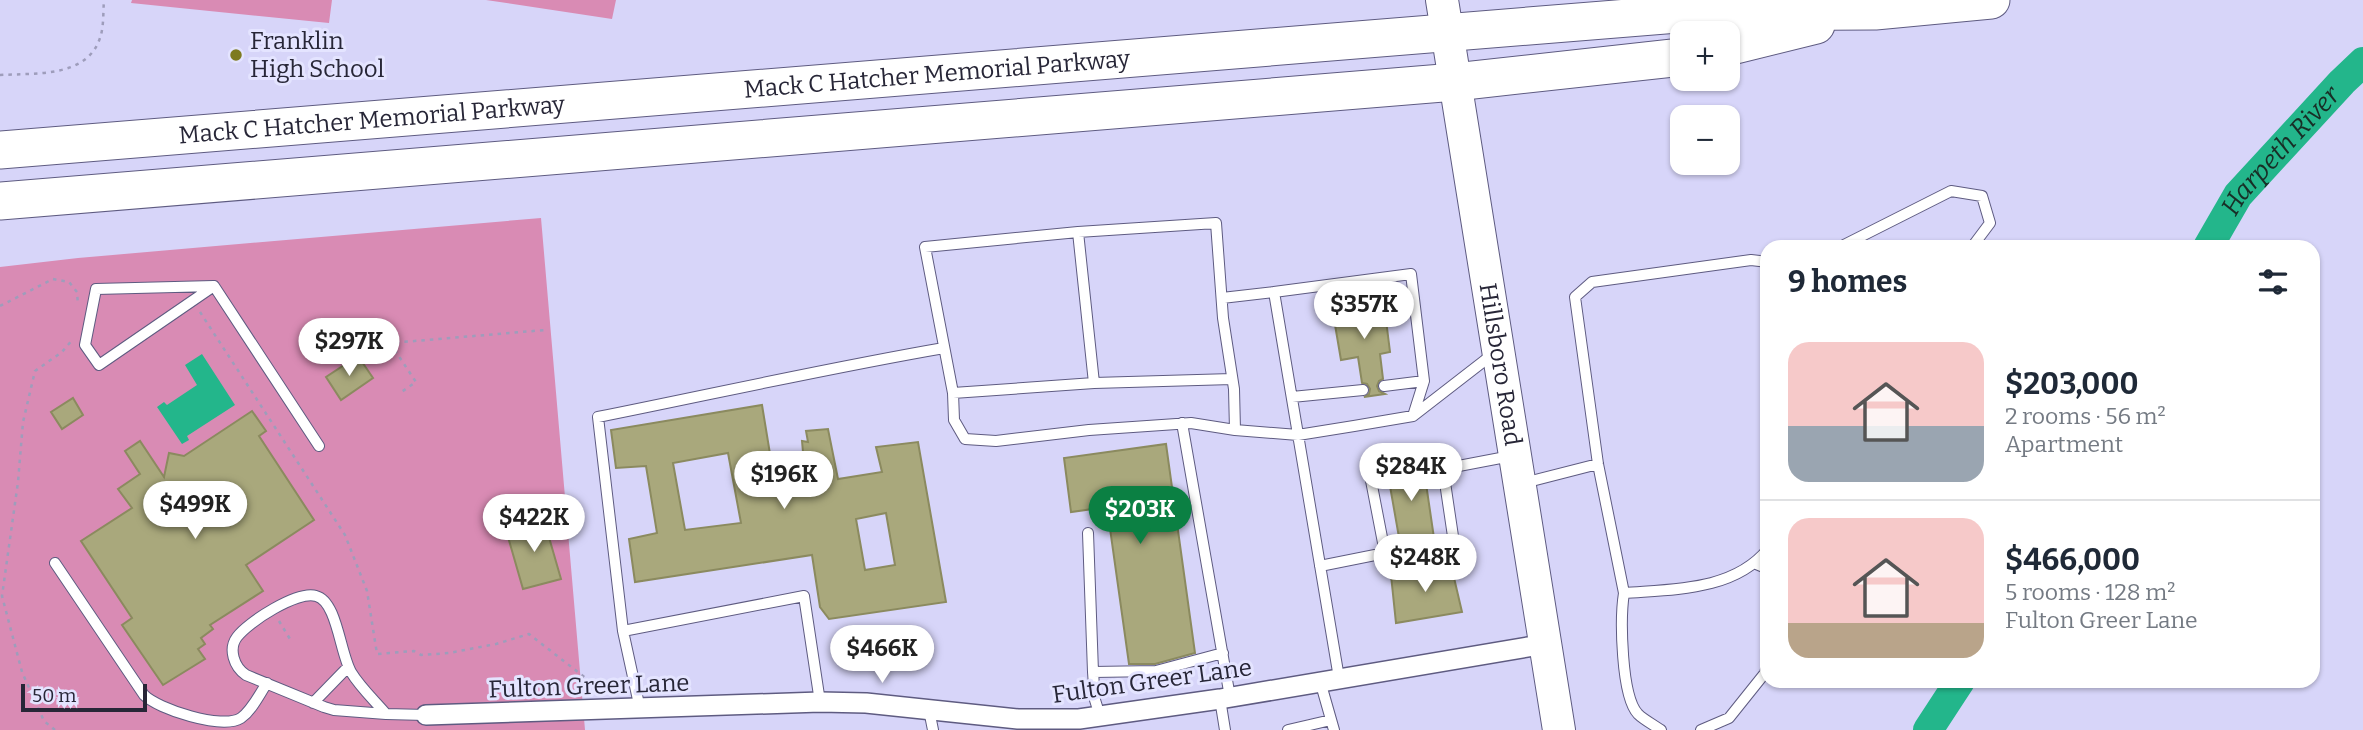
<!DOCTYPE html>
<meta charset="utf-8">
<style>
:root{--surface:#fff;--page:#f2f2f3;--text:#1f2937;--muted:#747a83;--line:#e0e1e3;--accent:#0b8043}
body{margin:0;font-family:Bitter,serif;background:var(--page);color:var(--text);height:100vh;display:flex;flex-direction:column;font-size:26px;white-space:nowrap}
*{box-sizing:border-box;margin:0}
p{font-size:23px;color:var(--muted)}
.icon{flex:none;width:38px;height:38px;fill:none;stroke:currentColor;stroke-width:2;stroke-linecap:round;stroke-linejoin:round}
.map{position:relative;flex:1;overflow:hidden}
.details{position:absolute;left:1760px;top:240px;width:560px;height:448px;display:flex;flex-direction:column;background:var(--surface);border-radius:21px;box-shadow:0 2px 5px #0004}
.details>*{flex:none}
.controls{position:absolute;left:1670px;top:21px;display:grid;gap:14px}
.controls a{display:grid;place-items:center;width:70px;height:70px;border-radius:14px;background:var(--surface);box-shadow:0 2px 5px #0004;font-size:35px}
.scale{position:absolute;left:21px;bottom:18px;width:126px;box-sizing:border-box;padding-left:7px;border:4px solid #272637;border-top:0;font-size:19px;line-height:24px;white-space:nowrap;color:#272637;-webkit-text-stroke:5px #e4e4ff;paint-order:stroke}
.price{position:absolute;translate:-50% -60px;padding:0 16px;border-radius:24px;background:#fff;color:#222;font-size:23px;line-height:46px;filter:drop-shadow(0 2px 4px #0008)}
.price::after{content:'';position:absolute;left:50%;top:42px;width:21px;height:16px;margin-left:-10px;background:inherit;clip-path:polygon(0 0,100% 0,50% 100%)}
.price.selected{background:var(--accent);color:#fff}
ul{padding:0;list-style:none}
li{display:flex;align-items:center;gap:21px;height:175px;padding:0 28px}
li+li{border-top:2px solid var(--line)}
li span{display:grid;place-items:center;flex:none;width:196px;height:140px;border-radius:21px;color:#555}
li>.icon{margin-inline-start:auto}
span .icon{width:84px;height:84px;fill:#fffc;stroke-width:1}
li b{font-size:30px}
h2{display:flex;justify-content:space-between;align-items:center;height:84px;padding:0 28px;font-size:30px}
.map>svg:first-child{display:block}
.green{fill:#d98bb4}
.water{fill:#23b68b}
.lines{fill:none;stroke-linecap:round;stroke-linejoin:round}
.river{stroke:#23b68b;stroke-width:30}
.building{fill:#a9a87c;stroke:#8b8a5f;stroke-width:2;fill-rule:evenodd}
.lane-casing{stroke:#5e5b81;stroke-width:12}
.street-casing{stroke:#5e5b81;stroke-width:22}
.primary-casing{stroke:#5e5b81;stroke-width:34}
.highway-casing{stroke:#5e5b81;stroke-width:39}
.path{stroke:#9e9dbb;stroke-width:2.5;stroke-dasharray:3.5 5;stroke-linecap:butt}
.lane{stroke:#fff;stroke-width:10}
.street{stroke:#fff;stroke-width:19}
.primary{stroke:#fff;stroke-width:32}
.highway{stroke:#fff;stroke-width:37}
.poi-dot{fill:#7d7a20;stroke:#e4e4ff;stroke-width:2.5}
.labels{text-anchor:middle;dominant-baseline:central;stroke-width:6;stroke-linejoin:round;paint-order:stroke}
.poi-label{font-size:24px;fill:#272637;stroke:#e4e4ff;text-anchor:start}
.street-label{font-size:24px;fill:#272637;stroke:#e4e4ff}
.water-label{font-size:26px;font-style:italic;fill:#182e26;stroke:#e4e4ff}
</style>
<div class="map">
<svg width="2363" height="730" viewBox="0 0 2363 730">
<rect width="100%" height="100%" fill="#d7d5f9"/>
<!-- green -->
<path class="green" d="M132,0H332L329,23L131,3Z
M486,0H616L612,19Z
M541,218L585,730H0V267L78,258Z"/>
<!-- water -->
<path class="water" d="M202,354L235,405L187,436L189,440L182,444L157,407L164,402L167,405L197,385L185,365Z"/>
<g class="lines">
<!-- river -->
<g class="river">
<path id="s1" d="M2208,247L2238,195L2342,82L2363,62"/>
<path d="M1928,730L1960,681"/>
</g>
</g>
<!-- building -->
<path class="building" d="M1384,304L1390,352L1380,354L1383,379L1379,381L1377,386L1379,391L1385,394L1364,397L1369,394L1370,389L1367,384L1362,383L1358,357L1341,360L1333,313Z
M358,356L373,378L341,400L326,377Z
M73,398L83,415L62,429L51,412Z
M762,405L771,460L803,452L802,441L808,442L806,431L828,429L838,479L882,472L876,447L918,442L946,602L829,619L820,607L812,555L635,582L629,539L657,533L646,466L616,468L611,430ZM728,453L741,523L685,530L673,463ZM886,513L895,565L865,570L856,519Z
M252,411L266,431L259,436L314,520L246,565L263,591L210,625L213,629L201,638L205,644L198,649L205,659L163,685L122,625L132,618L81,541L132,508L118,489L140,474L125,451L140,441L164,477L169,453L184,456Z
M1166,444L1195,653L1155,664H1129L1107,507L1071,512L1064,458Z
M1423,463L1434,538L1400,543L1387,469Z
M544,520L561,579L523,589L506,530Z
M1451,565L1462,612L1396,623L1391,575Z"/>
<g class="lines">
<!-- lane casing -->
<g class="lane-casing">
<path id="lane" d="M1840,247L1951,191L1982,196L1990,223L1972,247
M1768,262L1751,260L1592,282L1575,297L1598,464L1624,593C1673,589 1734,591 1768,549
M214,286L96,289L85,345L99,365L214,286L319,446
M1222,298L1274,292
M1094,383L1232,379
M1384,386L1424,381
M953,393L925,247L1078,232
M1292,397L1363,390
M1182,423L1230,697
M1235,430L1234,389L1223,318L1216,223L1078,232L1094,383L953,393L954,420L965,439L996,441L1089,430L1191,423L1235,430L1298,435L1354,426L1413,416L1493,354
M1524,483L1598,464
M1088,533L1093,672L1095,700L1100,716
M1385,553L1454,543L1443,469
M55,563L144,695C158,709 222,730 241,718C252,710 259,695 267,683
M1756,564L1768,569
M1320,566L1385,553L1368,465L1440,452L1443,469L1511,456
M1624,593C1620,618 1621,696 1638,714C1644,720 1654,725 1661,730
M623,631L804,596L820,702
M1093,672L1156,671L1223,653
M1339,678L1274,292L1411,274L1424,381L1413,416
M1320,681L1334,730
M1220,699L1225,730
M313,703L348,667
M640,709L623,631L598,417C713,394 828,368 944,348
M929,710L933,730
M386,714L334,710L324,707L246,675C234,667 228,649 237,637C248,622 298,590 316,596C337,601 340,653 351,672C360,687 374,700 386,714L426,715
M1288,730L1331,720
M1701,730L1729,718L1765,673L1768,662"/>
</g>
<!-- street casing -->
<g class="street-casing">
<path id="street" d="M426,715L820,702L866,703L1018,719H1079L1220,699L1546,644"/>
</g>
<!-- primary casing -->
<g class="primary-casing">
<g id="primary">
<path id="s2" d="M1442,0L1559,730"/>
</g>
</g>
<!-- highway casing -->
<g class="highway-casing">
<g id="highway">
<path d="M1727,47L1816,25"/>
<path id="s3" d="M0,150L1702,12L1875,11L1991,0"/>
<path d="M0,201L1455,82L1682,57"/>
</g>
</g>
<!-- path -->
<path class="path" d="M0,75C34,73 87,78 100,38C104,27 103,12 104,0
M0,306L53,279L69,282L77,292L78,305
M200,312L345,535L367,591L377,654L414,651L421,655L449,653L496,644L529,634L601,690
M390,343L416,382L400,393
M379,344L545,330
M279,621L290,639
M55,730L44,721L22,672L2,596L18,482L23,422L35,371L62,352L73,339"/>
<!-- lane -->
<use href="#lane" class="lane"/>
<!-- street -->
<use href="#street" class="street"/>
<!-- primary -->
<use href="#primary" class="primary"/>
<!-- highway -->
<use href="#highway" class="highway"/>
</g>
<!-- markers -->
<circle class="poi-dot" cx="236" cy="55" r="7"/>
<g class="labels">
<!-- poi labels -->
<g class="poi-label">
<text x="250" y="41">Franklin<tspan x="250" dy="28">High School</tspan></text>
</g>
<!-- street labels -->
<g class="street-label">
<text stroke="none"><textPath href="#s3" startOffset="940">Mack C Hatcher Memorial Parkway</textPath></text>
<text stroke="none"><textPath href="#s3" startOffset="373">Mack C Hatcher Memorial Parkway</textPath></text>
<text stroke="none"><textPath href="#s2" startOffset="369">Hillsboro Road</textPath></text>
<text transform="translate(1152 681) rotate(-8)">Fulton Greer Lane</text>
<text transform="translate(589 686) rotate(-2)">Fulton Greer Lane</text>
</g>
<!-- water labels -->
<g class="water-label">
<text stroke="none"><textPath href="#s1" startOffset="121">Harpeth River</textPath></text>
</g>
</g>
</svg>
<div class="controls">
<a>+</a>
<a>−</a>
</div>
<div class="scale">50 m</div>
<b class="price" style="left:1364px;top:341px">$357K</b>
<b class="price" style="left:349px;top:378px">$297K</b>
<b class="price" style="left:1411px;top:503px">$284K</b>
<b class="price" style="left:784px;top:511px">$196K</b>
<b class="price" style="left:195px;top:541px">$499K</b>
<b class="price selected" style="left:1140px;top:546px">$203K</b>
<b class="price" style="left:534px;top:554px">$422K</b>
<b class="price" style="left:1425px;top:594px">$248K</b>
<b class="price" style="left:882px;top:685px">$466K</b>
<section class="details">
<h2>9 homes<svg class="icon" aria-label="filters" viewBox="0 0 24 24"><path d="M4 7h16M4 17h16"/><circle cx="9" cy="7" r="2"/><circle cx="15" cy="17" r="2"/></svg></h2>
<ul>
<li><span style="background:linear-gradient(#f6c9c9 60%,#9aa5b1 0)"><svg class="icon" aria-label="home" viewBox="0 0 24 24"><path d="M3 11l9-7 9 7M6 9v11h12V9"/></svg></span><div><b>$203,000</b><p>2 rooms · 56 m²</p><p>Apartment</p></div></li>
<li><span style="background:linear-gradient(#f6c9c9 75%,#b9a48a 0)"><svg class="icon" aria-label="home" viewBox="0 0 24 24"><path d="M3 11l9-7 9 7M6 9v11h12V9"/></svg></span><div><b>$466,000</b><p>5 rooms · 128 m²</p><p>Fulton Greer Lane</p></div></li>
</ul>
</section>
</div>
